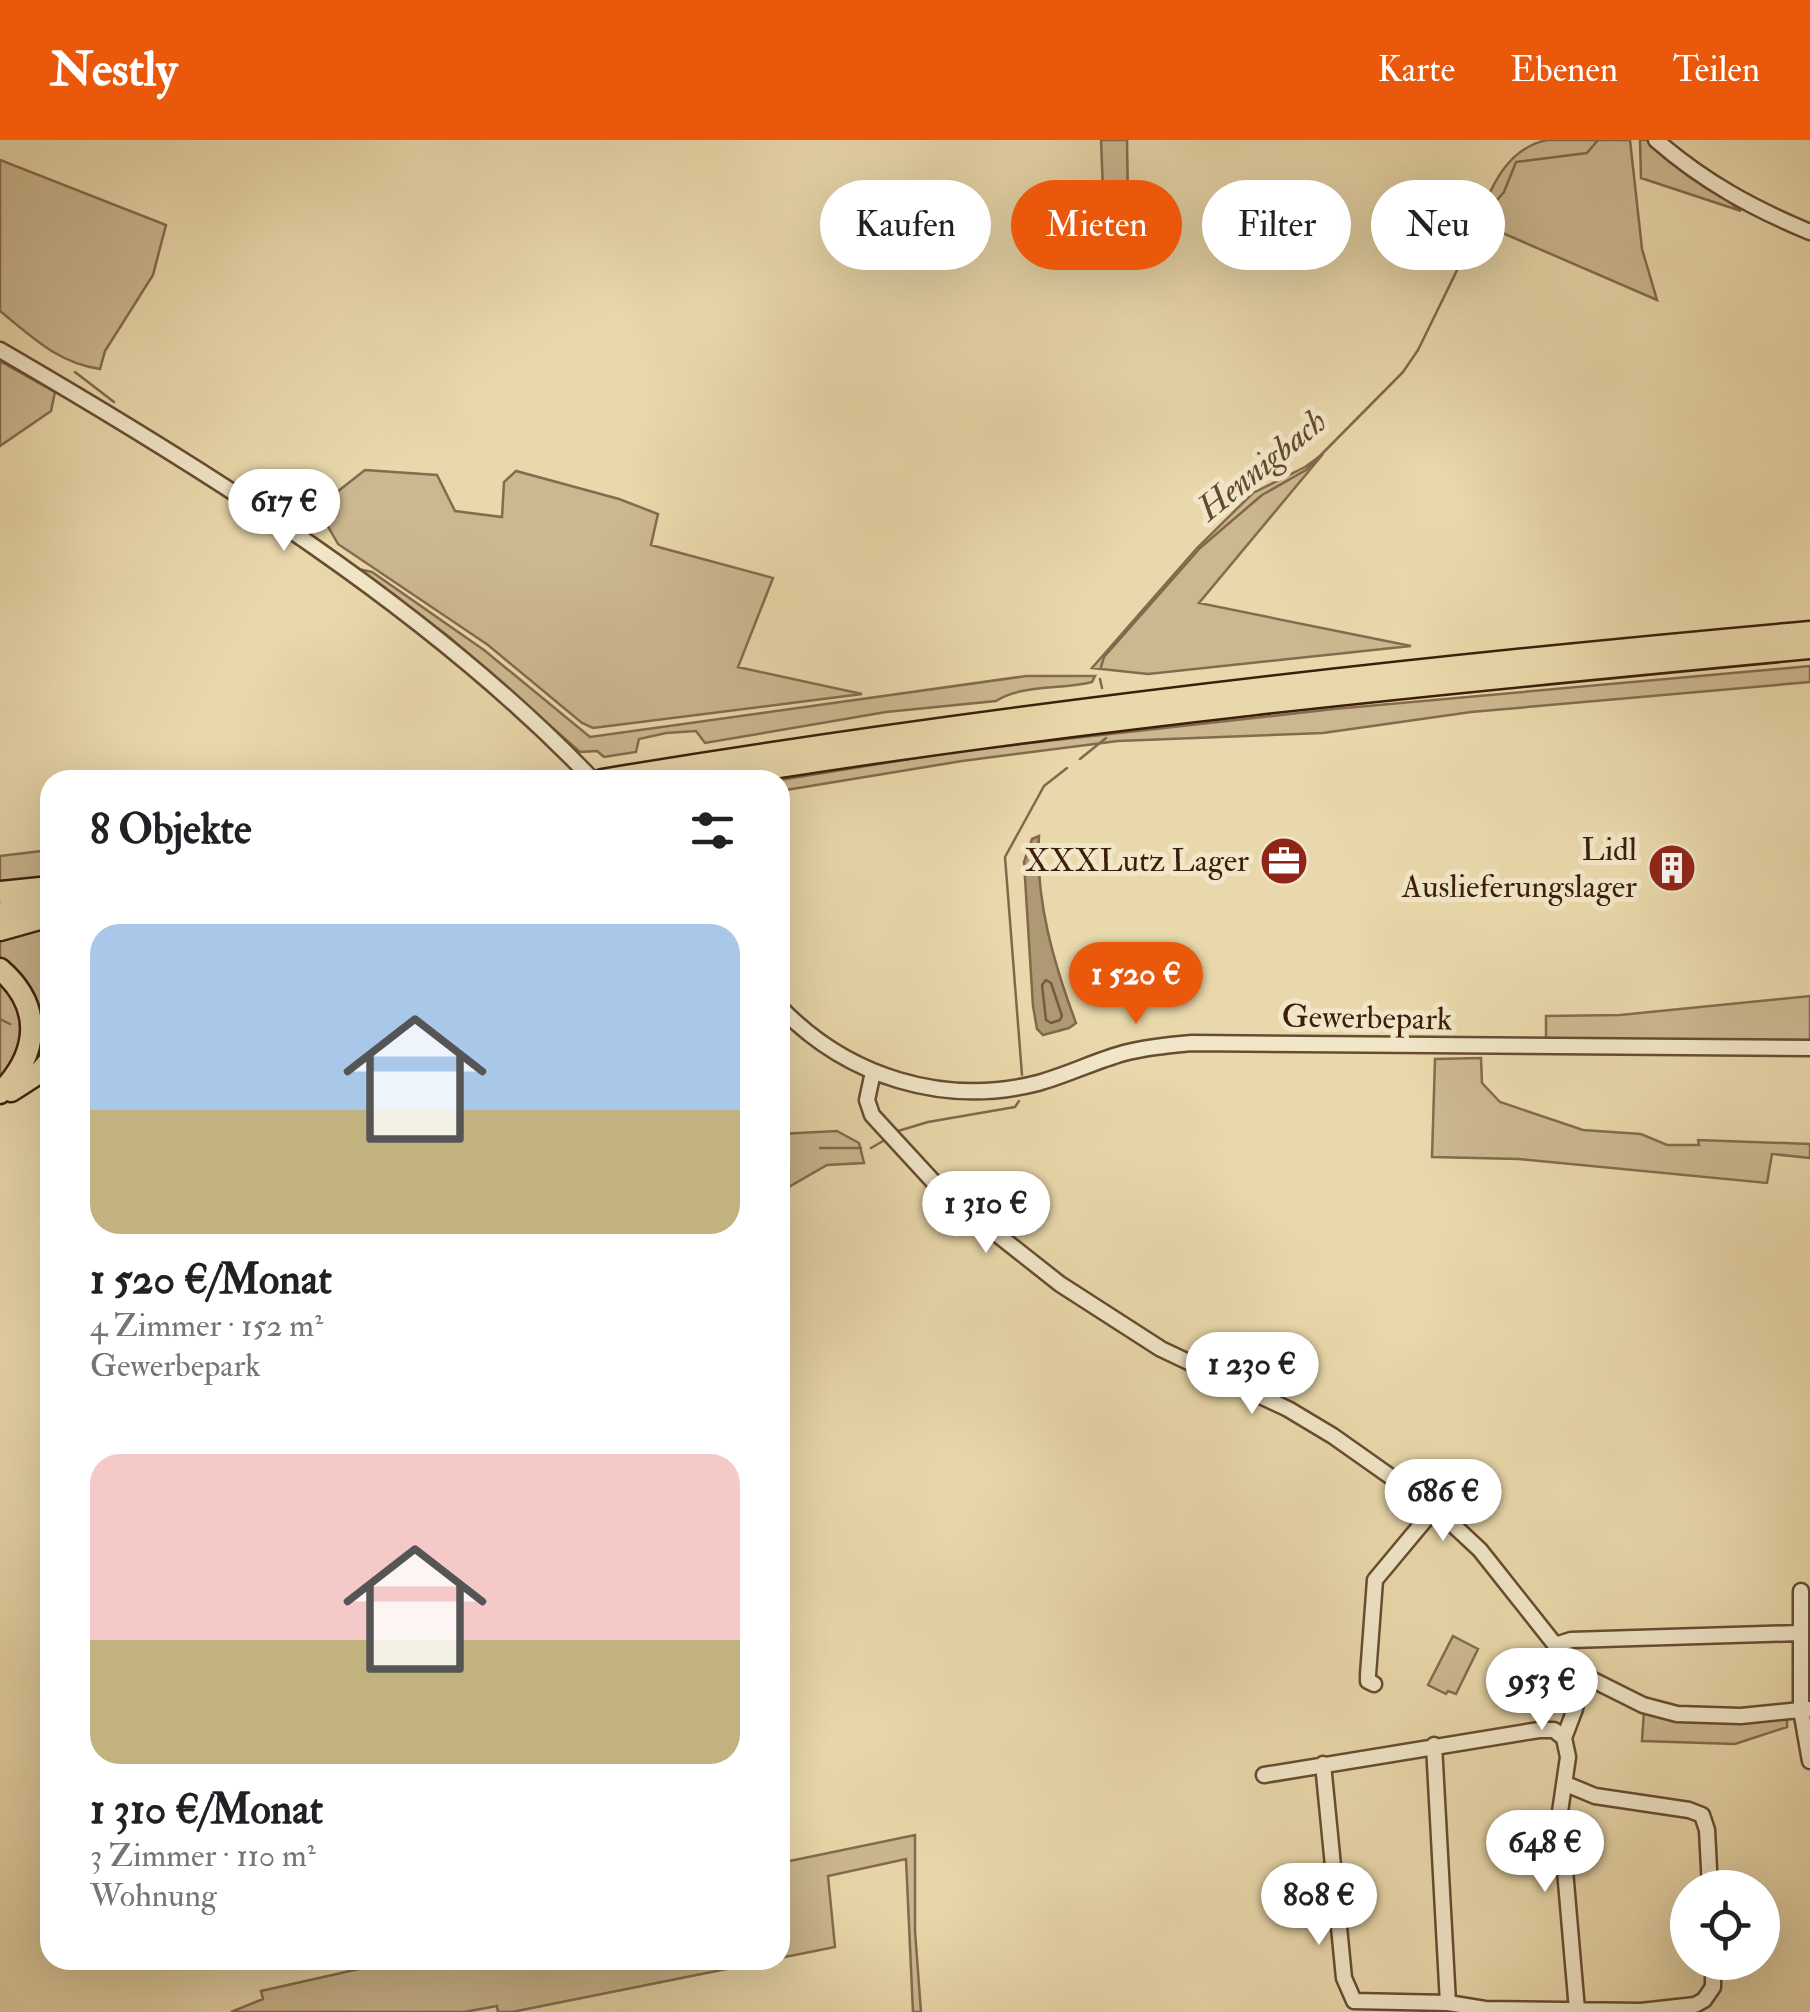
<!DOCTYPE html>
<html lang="de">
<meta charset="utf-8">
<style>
:root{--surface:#fff;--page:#f2f2f2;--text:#202124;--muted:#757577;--accent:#ea580c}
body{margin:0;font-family:"IM FELL Double Pica",serif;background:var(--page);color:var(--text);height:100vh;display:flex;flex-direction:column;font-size:38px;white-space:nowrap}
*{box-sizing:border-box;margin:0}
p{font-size:32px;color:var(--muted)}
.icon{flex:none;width:55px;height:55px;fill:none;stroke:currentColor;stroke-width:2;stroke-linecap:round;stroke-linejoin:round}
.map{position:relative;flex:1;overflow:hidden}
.panel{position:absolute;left:40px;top:630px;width:750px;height:1200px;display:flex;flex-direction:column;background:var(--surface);border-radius:30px;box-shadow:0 10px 40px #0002}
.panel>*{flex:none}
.banner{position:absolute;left:820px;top:40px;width:840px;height:90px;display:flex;gap:20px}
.fabs{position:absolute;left:1670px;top:1730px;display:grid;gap:20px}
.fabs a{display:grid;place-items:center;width:110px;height:110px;border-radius:50%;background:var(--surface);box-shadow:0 10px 40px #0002;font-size:50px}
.price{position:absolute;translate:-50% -85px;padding:0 22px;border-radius:35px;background:#fff;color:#222;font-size:32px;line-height:65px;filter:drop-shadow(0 2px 5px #0008)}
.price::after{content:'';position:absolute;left:50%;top:60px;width:30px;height:22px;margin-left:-15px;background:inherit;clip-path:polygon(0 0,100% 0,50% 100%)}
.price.selected{background:var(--accent);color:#fff}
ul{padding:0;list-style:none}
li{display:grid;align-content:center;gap:20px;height:530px;padding:0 50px}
li span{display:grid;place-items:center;height:310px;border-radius:30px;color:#555}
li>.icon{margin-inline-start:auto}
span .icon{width:180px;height:180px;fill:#fffc;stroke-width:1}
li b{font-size:42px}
h2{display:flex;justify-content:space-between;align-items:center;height:120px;padding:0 50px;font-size:42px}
.tag{padding:0 35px;border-radius:45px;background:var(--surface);box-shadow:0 10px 40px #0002;font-size:35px;line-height:90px}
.tag.selected{background:var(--accent);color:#fff}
header{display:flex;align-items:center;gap:60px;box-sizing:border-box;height:140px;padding:0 50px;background:var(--accent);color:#fff}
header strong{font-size:48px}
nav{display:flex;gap:55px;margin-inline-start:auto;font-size:35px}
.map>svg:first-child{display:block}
.green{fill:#ccb890;stroke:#846b4d;stroke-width:2.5}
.water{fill:#af9974;stroke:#81684a;stroke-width:2.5}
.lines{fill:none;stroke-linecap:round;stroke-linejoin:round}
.shore{stroke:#765c3f;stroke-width:2.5}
.stream{stroke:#81684a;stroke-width:2.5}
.minor-casing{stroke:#684c32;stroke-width:19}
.highway-casing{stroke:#3d1e0a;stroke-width:25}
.minor{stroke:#f1e6c8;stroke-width:14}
.highway{stroke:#e9d8ab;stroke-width:20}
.labels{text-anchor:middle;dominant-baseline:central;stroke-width:10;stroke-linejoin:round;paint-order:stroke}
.poi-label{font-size:32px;fill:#3d1e0a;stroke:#f1e6c8;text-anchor:end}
.street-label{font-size:32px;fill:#3d1e0a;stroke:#f1e6c8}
.water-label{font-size:35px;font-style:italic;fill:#65492f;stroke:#f1e6c8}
</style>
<header>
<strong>Nestly</strong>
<nav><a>Karte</a><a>Ebenen</a><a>Teilen</a></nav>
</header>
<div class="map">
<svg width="1810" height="1872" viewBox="0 0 1810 1872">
<rect width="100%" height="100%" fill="#e9d8ab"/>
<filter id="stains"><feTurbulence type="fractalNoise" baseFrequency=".002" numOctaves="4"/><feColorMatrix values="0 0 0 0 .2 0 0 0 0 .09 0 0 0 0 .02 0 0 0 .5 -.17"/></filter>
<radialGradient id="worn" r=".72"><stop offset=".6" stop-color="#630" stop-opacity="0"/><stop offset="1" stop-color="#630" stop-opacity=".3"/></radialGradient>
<!-- green -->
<path class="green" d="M1101,0H1127L1129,126H1106Z
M1547,0H1630L1642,109L1657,160L1477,82C1491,47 1507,8 1547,0Z
M1640,0H1648L1741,71L1641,38Z
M0,20L166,85L153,135L105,211L100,229C58,223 32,197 0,171Z
M0,221L55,252L51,271L0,306Z
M1323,314L1199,463L1411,506L1148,534L1092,528L1197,408L1253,353L1305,327Z
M365,330L437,335L455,371L502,377L504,342L516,331L619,359L658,374L651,405L773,438L738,527L862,554L593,588L582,583L488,505L338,404L322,376L323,363Z
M363,430L372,432L484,510L590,597L1026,536H1095L1092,542C1062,550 1022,544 996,561L886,572L705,603L696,591L666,593L639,599L636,612L604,617L597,611L580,612L448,496L366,438Z
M1810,526V542L1471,572L1323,593L1118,601L962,621L780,651V640L959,611L1334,569Z
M50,710V741L0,746V716Z
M50,784V911L27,934L33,906L0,822V797Z
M0,833L23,863V911L0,945Z
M1810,856V900L1551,901L1546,897V876L1620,875Z
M1481,918L1482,943L1500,962L1583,990L1641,994L1667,1005H1699L1698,1000L1810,1004V1018L1772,1014L1767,1043L1519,1019L1432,1017L1435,919Z
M837,991L859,1003L864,1023L827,1025L780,1052V994Z
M1453,1496L1478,1509L1456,1554L1448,1551L1446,1554L1428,1545Z
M1644,1571L1707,1582L1787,1577V1587L1735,1604L1642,1601Z
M915,1695V1791L921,1872H913L906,1719L828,1736L835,1807L780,1818V1723Z
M399,1820H772L512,1872H498L497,1866L464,1872H231L263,1859L261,1851Z"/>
<!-- water -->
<path class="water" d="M1039,696C1035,760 1054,824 1076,883L1069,888L1043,895L1037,889L1033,866L1024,722L1032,699Z"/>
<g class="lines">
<!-- shore -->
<path class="shore" d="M1046,840L1051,843L1062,876L1060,880L1051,883L1046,880L1042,845Z"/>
<!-- stream -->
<path class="stream" d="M75,232L114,262
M1101,527L1104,517L1200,408L1262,355L1306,330L1403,232L1418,210L1484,75L1504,52L1516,22L1587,13L1598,0
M1100,539L1102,548
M1080,619L1106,598
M0,879L10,884
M1022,935L1005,717L1044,646L1067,628
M898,991L928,982L1015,967L1019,961
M820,1008H861
M871,1008L883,1001"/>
<!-- minor casing -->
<g class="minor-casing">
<path id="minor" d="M1656,0C1703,41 1752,68 1810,92
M0,210C205,329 429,468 593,640
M780,867C847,937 944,967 1038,943C1067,935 1095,921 1124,913C1147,907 1169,905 1192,903L1810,908
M873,932L867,960L872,975L941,1050L1060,1144L1161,1209L1288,1269L1333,1296L1435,1368L1480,1410L1564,1516L1587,1537L1643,1565L1677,1574L1741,1576L1810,1569
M1801,1451V1570L1810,1621
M1555,1505L1571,1500L1799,1493
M1374,1544L1368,1541V1535L1375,1440L1435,1368
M1434,1605L1448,1863
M1323,1624L1344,1838L1354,1861L1448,1863L1485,1869L1641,1871L1695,1865L1704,1860L1713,1847V1822
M1264,1635L1539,1590H1554L1564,1598
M1566,1644L1595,1656L1689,1670L1702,1675L1707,1690L1710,1748
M1577,1870L1560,1672L1568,1617L1564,1598L1575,1569L1578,1549L1587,1537"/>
</g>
<!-- highway casing -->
<g class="highway-casing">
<path id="highway" d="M602,640C1002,574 1405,528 1810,492
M698,640C1066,579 1438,543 1810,508
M0,752L50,747
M0,773L50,759
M0,790L50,776
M0,829C44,867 39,914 0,953
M11,951L39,933L50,920"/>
</g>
<!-- minor -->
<use href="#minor" class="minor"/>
<!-- highway -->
<use href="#highway" class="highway"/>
</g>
<!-- icons -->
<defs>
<g id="office-disc" transform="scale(2.5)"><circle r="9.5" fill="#8f2418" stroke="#f1e6c8"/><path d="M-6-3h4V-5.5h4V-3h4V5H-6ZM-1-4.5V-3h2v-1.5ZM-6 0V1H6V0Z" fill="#fff"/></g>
<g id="building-disc" transform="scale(2.5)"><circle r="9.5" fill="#8f2418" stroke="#f1e6c8"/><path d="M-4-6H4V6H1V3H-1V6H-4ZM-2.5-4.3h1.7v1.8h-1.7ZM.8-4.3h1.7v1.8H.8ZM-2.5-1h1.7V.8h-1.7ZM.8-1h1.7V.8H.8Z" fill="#fff"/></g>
</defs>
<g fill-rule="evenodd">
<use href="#office-disc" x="1284" y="721"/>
<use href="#building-disc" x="1672" y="728"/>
</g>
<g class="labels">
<!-- poi labels -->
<g class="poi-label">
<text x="1637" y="710">Lidl<tspan x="1637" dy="37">Auslieferungslager</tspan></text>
<text x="1249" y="721">XXXLutz Lager</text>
</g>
<!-- street labels -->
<g class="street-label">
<text transform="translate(1367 878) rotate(1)">Gewerbepark</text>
</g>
<!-- water labels -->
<g class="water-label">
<text transform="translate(1262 325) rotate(-39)">Hennigbach</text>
</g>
</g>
<rect width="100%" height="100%" filter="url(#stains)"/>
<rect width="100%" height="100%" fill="url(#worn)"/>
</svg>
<div class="fabs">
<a><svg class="icon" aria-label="locate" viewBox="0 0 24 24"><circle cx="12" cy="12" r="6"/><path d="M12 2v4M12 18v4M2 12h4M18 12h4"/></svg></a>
</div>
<b class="price" style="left:284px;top:414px">617 €</b>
<b class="price selected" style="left:1136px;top:887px">1 520 €</b>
<b class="price" style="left:986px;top:1116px">1 310 €</b>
<b class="price" style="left:1252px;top:1277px">1 230 €</b>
<b class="price" style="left:1443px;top:1404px">686 €</b>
<b class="price" style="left:1542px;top:1593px">953 €</b>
<b class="price" style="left:1545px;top:1755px">648 €</b>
<b class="price" style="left:1319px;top:1808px">808 €</b>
<div class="banner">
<a class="tag">Kaufen</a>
<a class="tag selected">Mieten</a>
<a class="tag">Filter</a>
<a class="tag">Neu</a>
</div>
<section class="panel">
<h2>8 Objekte<svg class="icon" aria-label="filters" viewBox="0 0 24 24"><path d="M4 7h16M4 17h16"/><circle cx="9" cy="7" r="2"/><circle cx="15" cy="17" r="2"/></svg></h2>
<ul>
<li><span style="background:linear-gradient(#a9c7e8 60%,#c2b280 0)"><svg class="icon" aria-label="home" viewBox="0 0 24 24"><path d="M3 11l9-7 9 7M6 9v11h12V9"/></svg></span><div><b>1 520 €/Monat</b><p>4 Zimmer · 152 m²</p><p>Gewerbepark</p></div></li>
<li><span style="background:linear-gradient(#f6c9c9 60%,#c2b280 0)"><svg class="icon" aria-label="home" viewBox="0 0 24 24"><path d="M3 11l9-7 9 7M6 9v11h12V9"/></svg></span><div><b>1 310 €/Monat</b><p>3 Zimmer · 110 m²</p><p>Wohnung</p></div></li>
</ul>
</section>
</div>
